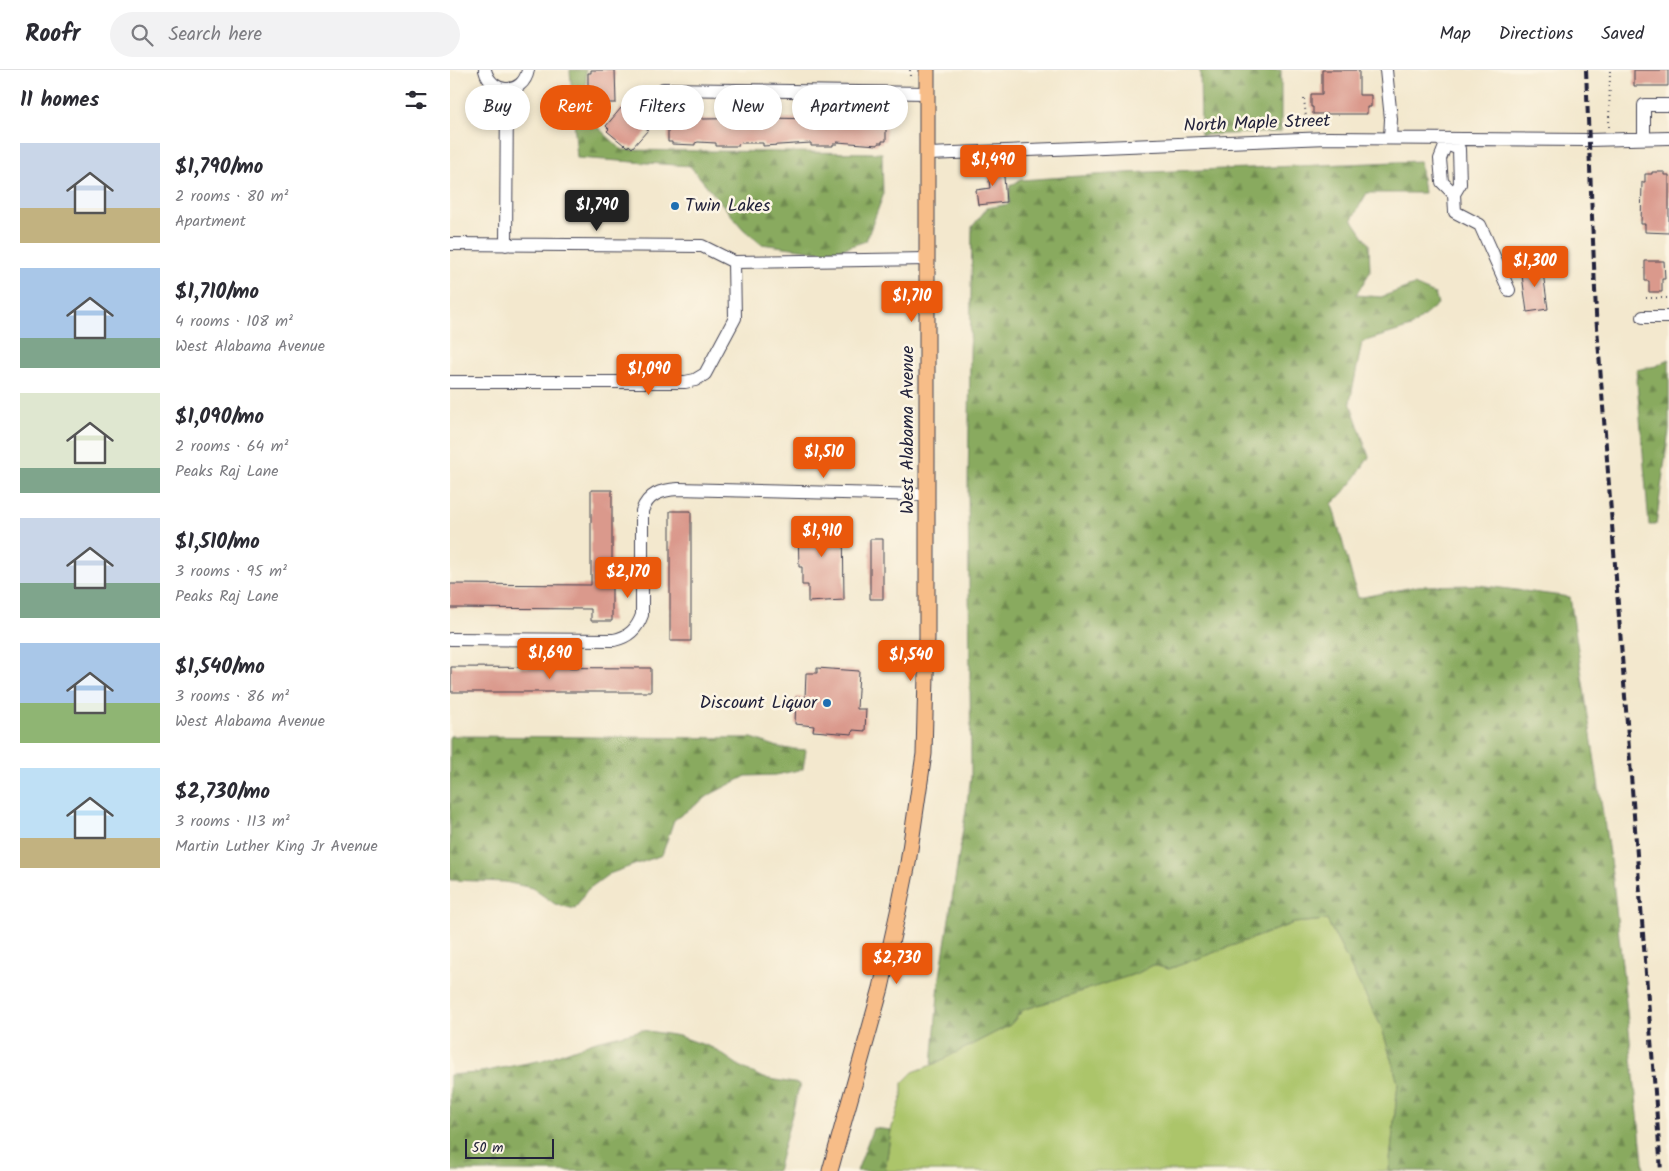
<!DOCTYPE html>
<meta charset="utf-8">
<style>
:root{--surface:#fff;--page:#f2f2f3;--text:#2b2b33;--muted:#7c7c81;--line:#e1e1e2;--accent:#ea580c}
body{margin:0;font-family:Kalam,sans-serif;background:var(--page);color:var(--text);height:100vh;display:flex;flex-direction:column;font-size:19px;white-space:nowrap}
*{box-sizing:border-box;margin:0}
p{font-size:16px;color:var(--muted)}
.icon{flex:none;width:28px;height:28px;fill:none;stroke:currentColor;stroke-width:2;stroke-linecap:round;stroke-linejoin:round}
.map{position:relative;flex:1;overflow:hidden}
.side{display:flex;flex-direction:column;background:var(--surface);width:450px}
.side>*{flex:none}
.hud{position:absolute;left:15px;top:15px;width:475px;height:45px;display:flex;gap:10px}
.scale{position:absolute;left:15px;bottom:12px;width:89px;box-sizing:border-box;padding-left:5px;border:2px solid #22223b;border-top:0;font-size:14px;line-height:18px;white-space:nowrap;color:#22223b;-webkit-text-stroke:4px #fcf5e5;paint-order:stroke}
.price{position:absolute;translate:-50% -42px;padding:0 11px;border-radius:5px;background:var(--accent);color:#fff;font-size:16px;line-height:32px;filter:drop-shadow(0 1px 2px #0008)}
.price::after{content:'';position:absolute;left:50%;top:30px;width:15px;height:11px;margin-left:-8px;background:inherit;clip-path:polygon(0 0,100% 0,50% 100%)}
.price.current{background:#222;color:#fff}
ul{padding:0;list-style:none}
li{display:flex;align-items:center;gap:15px;height:125px;padding:0 20px}
li span{display:grid;place-items:center;flex:none;width:140px;height:100px;border-radius:0px;color:#555}
li>.icon{margin-inline-start:auto}
span .icon{width:60px;height:60px;fill:#fffc;stroke-width:1}
li b{font-size:21px}
h2{display:flex;justify-content:space-between;align-items:center;height:60px;padding:0 20px;font-size:21px}
.chip{padding:0 18px;border-radius:22px;background:var(--surface);box-shadow:0 2px 8px #0003;font-size:18px;line-height:45px}
.chip.current{background:var(--accent);color:#fff}
header{display:flex;align-items:center;gap:30px;box-sizing:border-box;height:70px;padding:0 25px;background:var(--surface);border-bottom:1px solid var(--line)}
header strong{font-size:24px}
nav{display:flex;gap:28px;margin-inline-start:auto;font-size:18px}
.search{width:350px;height:45px;background:var(--page);display:flex;align-items:center;gap:12px;box-sizing:border-box;padding:0 18px;border-radius:28px;color:var(--muted);font-size:19px}
main{display:flex;flex:1;min-height:0}
.map>svg:first-child{display:block}
.grass{fill:#acc56b;stroke:#677453}
.forest{fill:url(#forest-firs);stroke:#56664d}
.building{fill:#da998c}
.lines{fill:none;stroke-linecap:round;stroke-linejoin:round}
.minor-casing{stroke:#414051;stroke-width:14}
.major-casing{stroke:#414051;stroke-width:17}
.path{stroke:#414051;stroke-width:2;stroke-dasharray:1 4;stroke-linecap:butt}
.minor{stroke:#fff;stroke-width:12}
.major{stroke:#f7bd88;stroke-width:15}
.rail{stroke:#22223b;stroke-width:4;stroke-dasharray:8 4;stroke-linecap:butt}
.poi-dot{fill:#1f6fb2;stroke:#fcf5e5;stroke-width:2}
.labels{text-anchor:middle;dominant-baseline:central;stroke-width:5;stroke-linejoin:round;paint-order:stroke}
.street-label{font-size:18px;fill:#22223b;stroke:#fcf5e5}
.poi-label{font-size:18px;fill:#22223b;stroke:#fcf5e5;text-anchor:start}
</style>
<header>
<strong>Roofr</strong>
<div class="search"><svg class="icon" aria-label="search" viewBox="0 0 24 24"><circle cx="10" cy="10" r="6"/><path d="M15 15l6 6"/></svg>Search here</div>
<nav><a>Map</a><a>Directions</a><a>Saved</a></nav>
</header>
<main>
<section class="side">
<h2>11 homes<svg class="icon" aria-label="filters" viewBox="0 0 24 24"><path d="M4 7h16M4 17h16"/><circle cx="9" cy="7" r="2"/><circle cx="15" cy="17" r="2"/></svg></h2>
<ul>
<li><span style="background:linear-gradient(#c9d6e8 65%,#c2b280 0)"><svg class="icon" aria-label="home" viewBox="0 0 24 24"><path d="M3 11l9-7 9 7M6 9v11h12V9"/></svg></span><div><b>$1,790/mo</b><p>2 rooms · 80 m²</p><p>Apartment</p></div></li>
<li><span style="background:linear-gradient(#a9c7e8 70%,#7fa58c 0)"><svg class="icon" aria-label="home" viewBox="0 0 24 24"><path d="M3 11l9-7 9 7M6 9v11h12V9"/></svg></span><div><b>$1,710/mo</b><p>4 rooms · 108 m²</p><p>West Alabama Avenue</p></div></li>
<li><span style="background:linear-gradient(#dfe7d0 75%,#7fa58c 0)"><svg class="icon" aria-label="home" viewBox="0 0 24 24"><path d="M3 11l9-7 9 7M6 9v11h12V9"/></svg></span><div><b>$1,090/mo</b><p>2 rooms · 64 m²</p><p>Peaks Raj Lane</p></div></li>
<li><span style="background:linear-gradient(#c9d6e8 65%,#7fa58c 0)"><svg class="icon" aria-label="home" viewBox="0 0 24 24"><path d="M3 11l9-7 9 7M6 9v11h12V9"/></svg></span><div><b>$1,510/mo</b><p>3 rooms · 95 m²</p><p>Peaks Raj Lane</p></div></li>
<li><span style="background:linear-gradient(#a9c7e8 60%,#8fb573 0)"><svg class="icon" aria-label="home" viewBox="0 0 24 24"><path d="M3 11l9-7 9 7M6 9v11h12V9"/></svg></span><div><b>$1,540/mo</b><p>3 rooms · 86 m²</p><p>West Alabama Avenue</p></div></li>
<li><span style="background:linear-gradient(#bfe0f5 70%,#c2b280 0)"><svg class="icon" aria-label="home" viewBox="0 0 24 24"><path d="M3 11l9-7 9 7M6 9v11h12V9"/></svg></span><div><b>$2,730/mo</b><p>3 rooms · 113 m²</p><p>Martin Luther King Jr Avenue</p></div></li>
</ul>
</section>
<div class="map">
<svg width="1219" height="1101" viewBox="0 0 1219 1101">
<defs>
<pattern id="forest-firs" width="22" height="20" patternUnits="userSpaceOnUse" patternTransform="scale(1.25)"><rect width="22" height="20" fill="#89aa5f"/><path d="M5 1l3.5 6h-7zM16 11l3.5 6h-7z" fill="#708a50"/></pattern>
</defs>
<rect width="100%" height="100%" fill="#fcf5e5"/>
<filter id="ink" filterUnits="userSpaceOnUse"><feTurbulence type="fractalNoise" baseFrequency=".02" numOctaves="2"/><feDisplacementMap in="SourceGraphic" scale="10" xChannelSelector="R" yChannelSelector="G"/><feConvolveMatrix kernelMatrix="1 2 1 2 8 2 1 2 1" color-interpolation-filters="sRGB"/></filter>
<filter id="wash" filterUnits="userSpaceOnUse"><feTurbulence type="fractalNoise" baseFrequency=".0096" numOctaves="4" result="noise"/><feDisplacementMap in="SourceGraphic" scale="20" xChannelSelector="R" yChannelSelector="G"/><feGaussianBlur stdDeviation="1.12" result="paint"/><feColorMatrix in="noise" values="0 0 0 0 0 0 0 0 0 0 0 0 0 0 0 0 0 1.4 0 .05"/><feComposite in="paint" operator="in"/></filter>
<g filter="url(#wash)">
<rect width="100%" height="100%" fill="#f3e8ce"/>
<!-- grass -->
<path class="grass" d="M877,850L932,958L948,1013L939,1101H435L441,1060L452,1027V1013L463,1002L482,995L560,955L573,940L688,903L703,895L719,899L844,853Z"/>
<!-- forest -->
<path class="forest" d="M120,0H136L137,47L172,80L432,83L433,126L416,171L380,183L311,174L293,159L240,96L127,88Z
M750,0H831V62L751,65Z
M970,91L974,123H917L902,149L919,174L920,202L906,225L931,227L964,215L985,224L988,234L961,257L912,272L900,332L919,387L901,414L882,434L908,528L968,516L1028,515L1120,527L1163,810L1194,1101H939L948,1013L932,958L877,850L844,853L719,899L703,895L688,903L573,940L560,955L482,995L489,913L521,707L518,417L522,157L537,138L559,134L560,116L570,110L675,103Z
M1219,289V360L1206,455H1199L1186,300L1206,296Z
M0,666L302,668L331,678L356,680L353,699L326,705L296,706L261,724L224,750L212,785L159,804L137,820L125,839L105,834L82,818L55,812L0,810Z
M192,960L229,966L263,978L291,997L313,1008L350,1014L327,1101H0V1005L26,1003L93,990L146,971Z
M423,1058L441,1060L435,1101H407Z"/>
<g id="blocks">
<!-- building -->
<path class="building" d="M141,0H165L166,33H142V29H140V25H138V3H141Z
M872,0H909V25H921V37H917V44H863V37H861V24H872Z
M1184,0H1218V16H1184Z
M171,38L198,60L182,78L179,75L178,77L175,74L174,75L157,61L159,59L156,56Z
M252,47V49L318,48L366,49L436,47V71H432V73H428V75L387,72V74H383V76H361V73L313,76V73H292L288,74V76H266V73L248,72L245,73V75L222,74V72H218V48Z
M553,94L556,132L528,135L526,120L540,118L537,96Z
M1202,102H1215V105H1219V163L1195,162V154H1191L1192,112H1195V104H1202Z
M1195,191H1214L1215,209H1212V222H1199V211H1195Z
M1092,195L1098,239L1077,242L1071,198Z
M141,420H162V551H141V539L0,538V514L141,515Z
M220,441H241V571H220Z
M356,448H393L394,530L358,532V515H352V497H349L348,458H346V449Z
M420,469H433V529H420Z
M1,597L201,598V622H1Z
M367,598L409,601L407,639H416L415,661L403,660L402,664L363,661L364,656L345,654L346,627L355,628L356,603H367Z"/>
</g>
</g>
<g filter="url(#ink)">
<use href="#blocks" fill-opacity="0" stroke="#414051" stroke-width="1"/>
<g class="lines">
<!-- minor casing -->
<g class="minor-casing">
<path id="minor" d="M35,0C41,25 73,26 78,0
M936,0L941,49L940,68
M213,19L477,23
M1194,68V35H1219
M997,69L996,74L990,89L992,112L1004,124
M996,74L1009,79L1010,114L1004,124L1005,142L1030,155L1059,220
M478,84L878,68L1138,70L1219,68
M0,174L252,176L284,192L477,189
M56,175L57,19
M1193,247H1219
M0,312H235L245,310L255,304L285,248L284,192
M0,569L164,570C179,567 187,559 192,545V441C198,424 211,420 228,419L477,425"/>
</g>
<!-- major casing -->
<g class="major-casing">
<path id="major" d="M380,1101L431,918L448,842L458,793L474,684L477,566V0"/>
</g>
<!-- path -->
<path class="path" d="M460,0V10
M854,29L856,47C863,51 869,49 876,51L877,56
M1159,57L1160,0
M1196,228H1219"/>
<!-- minor -->
<use href="#minor" class="minor"/>
<!-- major -->
<use href="#major" class="major"/>
<!-- rail -->
<path class="rail" d="M1136,0L1146,244L1211,1101"/>
</g>
</g>
<!-- markers -->
<g class="poi-dot">
<circle cx="225" cy="136" r="5"/>
<circle cx="377" cy="633" r="5"/>
</g>
<g class="labels">
<!-- street labels -->
<g class="street-label">
<text transform="translate(807 54) rotate(-2)">North Maple Street</text>
<text transform="translate(458 360) rotate(-90)">West Alabama Avenue</text>
</g>
<!-- poi labels -->
<g class="poi-label">
<text x="235" y="136">Twin Lakes</text>
<text x="367" y="633" text-anchor="end">Discount Liquor</text>
</g>
</g>
</svg>
<div class="scale">50 m</div>
<b class="price" style="left:543px;top:117px">$1,490</b>
<b class="price current" style="left:147px;top:162px">$1,790</b>
<b class="price" style="left:1085px;top:218px">$1,300</b>
<b class="price" style="left:462px;top:253px">$1,710</b>
<b class="price" style="left:199px;top:326px">$1,090</b>
<b class="price" style="left:374px;top:409px">$1,510</b>
<b class="price" style="left:372px;top:488px">$1,910</b>
<b class="price" style="left:178px;top:529px">$2,170</b>
<b class="price" style="left:100px;top:610px">$1,690</b>
<b class="price" style="left:461px;top:612px">$1,540</b>
<b class="price" style="left:447px;top:915px">$2,730</b>
<div class="hud">
<a class="chip">Buy</a>
<a class="chip current">Rent</a>
<a class="chip">Filters</a>
<a class="chip">New</a>
<a class="chip">Apartment</a>
</div>
</div>
</main>
